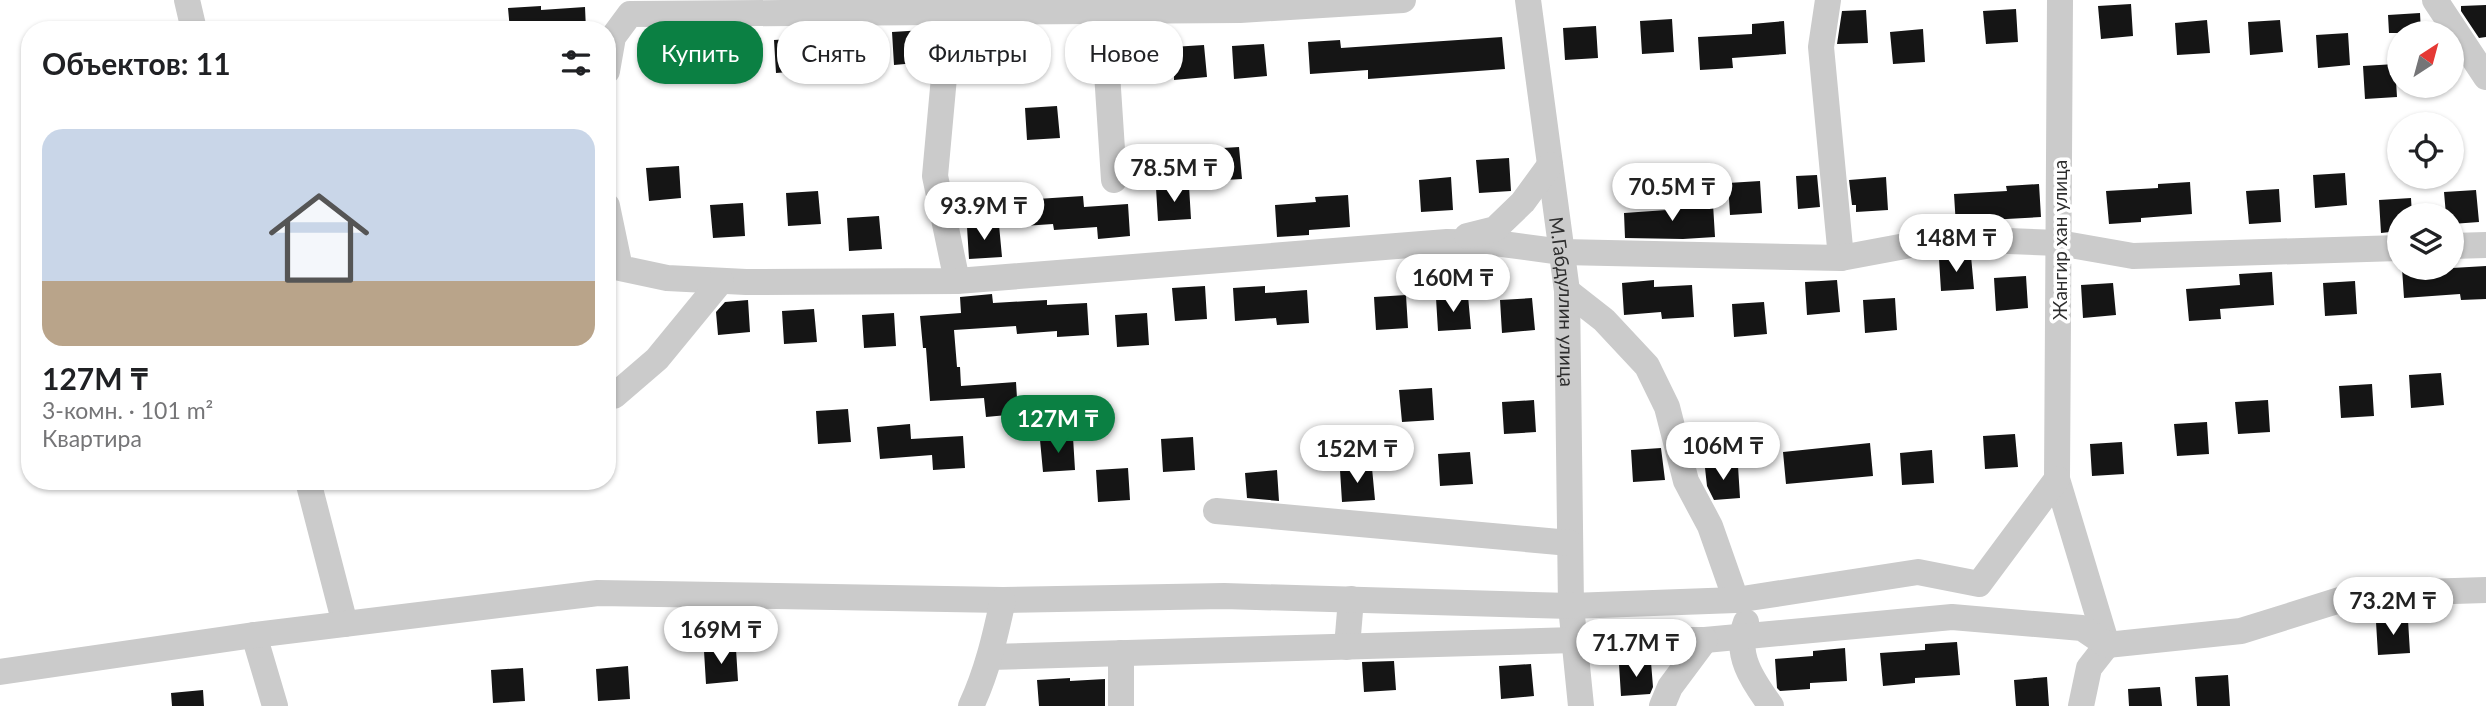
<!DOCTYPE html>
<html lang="ru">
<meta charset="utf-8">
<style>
:root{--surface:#fff;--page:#f6f6f6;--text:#202124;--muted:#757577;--line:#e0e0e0;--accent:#0b8043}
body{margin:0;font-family:Lato,sans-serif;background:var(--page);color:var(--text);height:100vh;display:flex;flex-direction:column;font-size:26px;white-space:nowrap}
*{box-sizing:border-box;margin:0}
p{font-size:23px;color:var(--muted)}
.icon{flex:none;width:38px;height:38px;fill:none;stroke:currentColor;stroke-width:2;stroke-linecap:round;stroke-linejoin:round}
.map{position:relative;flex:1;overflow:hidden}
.sheet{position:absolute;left:21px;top:21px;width:595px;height:469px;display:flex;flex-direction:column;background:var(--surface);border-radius:28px;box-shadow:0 2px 5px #0004}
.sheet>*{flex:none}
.banner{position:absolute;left:637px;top:21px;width:665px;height:63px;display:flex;gap:14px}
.needle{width:46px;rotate:36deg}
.buttons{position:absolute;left:2387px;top:21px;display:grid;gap:14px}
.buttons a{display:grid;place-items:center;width:77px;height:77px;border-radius:50%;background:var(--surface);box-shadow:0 2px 5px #0004;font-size:35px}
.price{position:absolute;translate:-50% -60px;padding:0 16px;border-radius:24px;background:#fff;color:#222;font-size:23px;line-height:46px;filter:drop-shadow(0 2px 4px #0008)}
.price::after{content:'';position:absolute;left:50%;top:42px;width:21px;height:16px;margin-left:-10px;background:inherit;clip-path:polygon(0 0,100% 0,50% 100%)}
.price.current{background:var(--accent);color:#fff}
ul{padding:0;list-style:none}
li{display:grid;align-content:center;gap:14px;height:371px;padding:0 21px}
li+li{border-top:2px solid var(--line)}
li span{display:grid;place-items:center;height:217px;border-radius:21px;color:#555}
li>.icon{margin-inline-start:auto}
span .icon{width:126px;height:126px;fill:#fffc;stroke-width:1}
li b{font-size:30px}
h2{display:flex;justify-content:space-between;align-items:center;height:84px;padding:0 21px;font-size:30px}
.chip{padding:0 24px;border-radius:28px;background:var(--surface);box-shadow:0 2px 5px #0004;font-size:24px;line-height:63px}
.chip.current{background:var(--accent);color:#fff}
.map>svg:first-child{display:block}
.building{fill:#151515}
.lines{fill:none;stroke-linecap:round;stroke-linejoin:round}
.minor{stroke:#cbcbcb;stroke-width:26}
.labels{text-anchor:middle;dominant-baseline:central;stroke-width:7;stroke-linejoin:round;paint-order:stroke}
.street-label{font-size:19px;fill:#2e2e2e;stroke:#fff}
</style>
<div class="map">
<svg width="2486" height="706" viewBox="0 0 2486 706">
<rect width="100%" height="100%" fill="#fff"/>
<!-- building -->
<path class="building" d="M2131,4L2133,36L2101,39L2098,6Z
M2486,5V37L2479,38L2461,11V6Z
M541,6V10L585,7L586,30H510L508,8Z
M2016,9L2018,42L1986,44L1983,11Z
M1866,10L1868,43L1837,44L1842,11Z
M2420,13L2421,33H2389L2388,15Z
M1672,19L1674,52L1642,54L1640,21Z
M2207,20L2210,53L2177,55L2175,23Z
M2280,20L2283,52L2250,55L2248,22Z
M1784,21L1786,54L1732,58L1733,68L1700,70L1698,37L1752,34V24Z
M1596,26L1598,58L1565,60L1563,28Z
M711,29H744L746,59L666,65L664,33Z
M1923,29L1925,62L1893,64L1890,32Z
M924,30L927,62L894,65L892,32Z
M2348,33L2350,65L2318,68L2316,35Z
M1502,37L1505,69L1368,79V70L1310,74L1308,42L1340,40L1341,48Z
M806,38L807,42L857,39L859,71L827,73V69L776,73L774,40Z
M999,42L1002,74L969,77L967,44Z
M1157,44V48L1204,45L1207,77L1174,80V75L1127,79L1125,46Z
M1264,44L1267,76L1234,79L1232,46Z
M2395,64L2397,97L2365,99L2363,66Z
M1057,106L1060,138L1027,140L1025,108Z
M1239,147L1242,179L1209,181L1207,149Z
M1509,158L1511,191L1479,193L1476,160Z
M679,166L681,198L649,201L646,168Z
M2345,173L2347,205L2315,208L2313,175Z
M1817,175L1820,207L1798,209L1796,176Z
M1451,177L1453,210L1421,212L1419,180Z
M1886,177L1888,210L1856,212V205H1852L1849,180Z
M1760,181L1762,213L1730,215L1728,183Z
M2190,182L2192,214L2141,218V222L2109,224L2106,191L2158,188V184Z
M2039,184L2041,217L1988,220V224L1956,226L1954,194L2007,191L2006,186Z
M1189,186L1191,219L1158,221L1156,188Z
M2279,189L2281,222L2249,224L2246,191Z
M2476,190L2479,222L2452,224V215H2446L2444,192Z
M818,191L821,224L788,226L786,193Z
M1037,193V199L1083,196L1084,207L1128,204L1130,236L1098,239L1097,227L1054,230L1053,224L1007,227L1004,195Z
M1348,195L1350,227L1309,230V235L1277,237L1275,205L1316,202L1315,197Z
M2411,198L2412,215H2399V231L2381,233L2379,200Z
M743,203L745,236L713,238L710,205Z
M1713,204L1715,237L1683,239L1625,238L1624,213L1681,209L1680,206Z
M879,216L882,249L849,251L847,218Z
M999,225L1002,257L969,259L967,227Z
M1971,256L1974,289L1941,291L1939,259Z
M2486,266V299L2461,300L2460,294L2404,298L2402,268L2435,269Z
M2272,272L2274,305L2220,309L2221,319L2189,321L2186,289L2240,285L2239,274Z
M2026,276L2028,308L1996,311L1994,278Z
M1654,280V287L1692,285L1694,317L1662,319L1661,312L1624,315L1622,283Z
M1837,280L1840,312L1807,315L1805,282Z
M2355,281L2357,314L2325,316L2323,283Z
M2113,283L2116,315L2083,318L2081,285Z
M1205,286L1207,319L1175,321L1172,288Z
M1265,286V293L1307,290L1309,323L1277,325L1276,318L1235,321L1233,288Z
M992,294L993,303L1047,300V305L1087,303L1089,335L1057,337V331L1017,334L1016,326L954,330L957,367H960L961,386L1016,382L1018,414L986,417L984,398L930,401L926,348H923L920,316L961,313L960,297Z
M1406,295L1408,328L1376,330L1374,297Z
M1468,296L1471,329L1438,331L1436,298Z
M1532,298L1535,330L1502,333L1500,300Z
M1895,298L1897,330L1865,333L1863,300Z
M748,300L750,332L718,335L716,312L725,302Z
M1764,302L1767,334L1734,337L1732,304Z
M814,309L817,342L784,344L782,311Z
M894,313L896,346L864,348L862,315Z
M1147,313L1149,345L1117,347L1115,315Z
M2441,373L2444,405L2411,408L2409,375Z
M2372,384L2374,416L2341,418L2339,386Z
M1432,388L1434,420L1402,422L1399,390Z
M1534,400L1536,432L1504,434L1502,402Z
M2268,400L2270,432L2238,434L2235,402Z
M848,409L851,442L818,444L816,411Z
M2207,422L2209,454L2177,456L2174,424Z
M910,424L911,439L963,436L965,468L933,470L932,455L880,459L877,427Z
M2015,434L2018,467L1985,469L1983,436Z
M1073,437L1075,470L1043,472L1040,440Z
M1193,437L1195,470L1163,472L1161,439Z
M2122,442L2124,474L2092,476L2090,444Z
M1870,443L1873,476L1786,484L1783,452Z
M1661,448L1665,480L1633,482L1631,450Z
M1932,450L1934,483L1902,485L1900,453Z
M1470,452L1473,484L1440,486L1438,454Z
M1738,466L1740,498L1714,500L1707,486L1705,468Z
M1128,468L1130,500L1098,502L1096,470Z
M1372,468L1375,500L1342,502L1340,470Z
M1277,470L1279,501L1247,498L1245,473Z
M2408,620L2410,653L2378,655L2376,622Z
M1957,642L1960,675L1915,678V683L1883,686L1880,653L1925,650V644Z
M1845,648L1847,681L1810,683V689L1780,691L1777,688L1775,659L1813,656V651Z
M736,649L738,681L706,684L704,651Z
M1394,661L1396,690L1364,692L1362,662Z
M1651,662L1653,687L1650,694L1621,696L1619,664Z
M1531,664L1534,696L1501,699L1499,666Z
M628,666L630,699L598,701L596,669Z
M523,668L525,701L493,703L491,670Z
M2228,675L2230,706H2197L2195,677Z
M2047,677L2049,706H2016L2014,680Z
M1070,678V681L1105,679V706H1039L1037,680Z
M2160,687L2162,706H2129L2128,689Z
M203,690L204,706H172L171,693Z"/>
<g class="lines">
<!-- minor -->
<g class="minor">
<path d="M187,0L194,30"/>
<path d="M951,0L935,176L957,281"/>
<path id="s1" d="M1528,0L1567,291L1571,606L1581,706"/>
<path d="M1828,0L1821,47L1841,258"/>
<path d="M2060,0L2057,479L2107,645L2089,668L2081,706"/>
<path d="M2435,0L2486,77"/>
<path d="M1103,12L1114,180"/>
<path d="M607,71L613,37L630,14L1240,10L1403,0"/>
<path d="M607,206L620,268L667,278L746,282L957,281L1447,242L1495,243L1562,252L1841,258L1916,244L1983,240L2059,243L2133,256L2399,248"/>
<path d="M1467,236L1495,229L1523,202L1550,165"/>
<path d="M2452,246L2486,245"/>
<path d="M1567,291L1604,320L1647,366L1667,407L1686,481L1710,526L1736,600"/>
<path d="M607,396H614L657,359L721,281"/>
<path d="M308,481L345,624"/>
<path d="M1216,511L1570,543"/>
<path d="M1746,622C1734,654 1752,680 1771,706"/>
<path d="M254,635L275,706"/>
<path d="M1347,647L1351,599"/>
<path d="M990,657L1574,640H1705L1952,617L2082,628L2107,645L2241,631L2359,594L2486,590"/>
<path d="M0,672L254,635L598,593L1003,600L1224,596L1571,606L1736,600L1918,572L1979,584L2057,479"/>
<path d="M971,706C987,672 995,637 1003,600"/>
<path d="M1121,706V653"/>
<path d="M1662,706L1670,687L1705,640"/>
</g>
</g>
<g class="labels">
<!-- street labels -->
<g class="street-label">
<text transform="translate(2059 240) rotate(-90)">Жангир хан улица</text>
<text stroke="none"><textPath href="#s1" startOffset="304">М.Габдуллин улица</textPath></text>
</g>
</g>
</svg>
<div class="buttons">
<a><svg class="needle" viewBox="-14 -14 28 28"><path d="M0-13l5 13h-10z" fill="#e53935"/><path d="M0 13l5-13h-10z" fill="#757577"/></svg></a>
<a><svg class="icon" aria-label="locate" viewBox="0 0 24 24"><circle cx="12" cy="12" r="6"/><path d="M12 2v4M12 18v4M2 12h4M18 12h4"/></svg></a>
<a><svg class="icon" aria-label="layers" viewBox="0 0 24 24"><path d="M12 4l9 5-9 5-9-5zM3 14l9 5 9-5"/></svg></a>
</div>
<b class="price" style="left:1174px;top:204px">78.5M ₸</b>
<b class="price" style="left:1672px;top:223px">70.5M ₸</b>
<b class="price" style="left:984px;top:242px">93.9M ₸</b>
<b class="price" style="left:1956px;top:274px">148M ₸</b>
<b class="price" style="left:1453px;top:314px">160M ₸</b>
<b class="price current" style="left:1058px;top:455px">127M ₸</b>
<b class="price" style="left:1723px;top:482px">106M ₸</b>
<b class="price" style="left:1357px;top:485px">152M ₸</b>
<b class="price" style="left:2393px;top:637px">73.2M ₸</b>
<b class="price" style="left:721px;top:666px">169M ₸</b>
<b class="price" style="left:1636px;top:679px">71.7M ₸</b>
<div class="banner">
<a class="chip current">Купить</a>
<a class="chip">Снять</a>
<a class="chip">Фильтры</a>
<a class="chip">Новое</a>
</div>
<section class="sheet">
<h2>Объектов: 11<svg class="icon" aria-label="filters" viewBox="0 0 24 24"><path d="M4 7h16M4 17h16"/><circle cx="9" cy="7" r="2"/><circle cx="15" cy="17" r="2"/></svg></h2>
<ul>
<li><span style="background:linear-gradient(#c9d6e8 70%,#b9a48a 0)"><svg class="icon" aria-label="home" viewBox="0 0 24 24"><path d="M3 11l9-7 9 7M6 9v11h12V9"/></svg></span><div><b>127M ₸</b><p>3-комн. · 101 m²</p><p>Квартира</p></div></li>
</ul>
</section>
</div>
